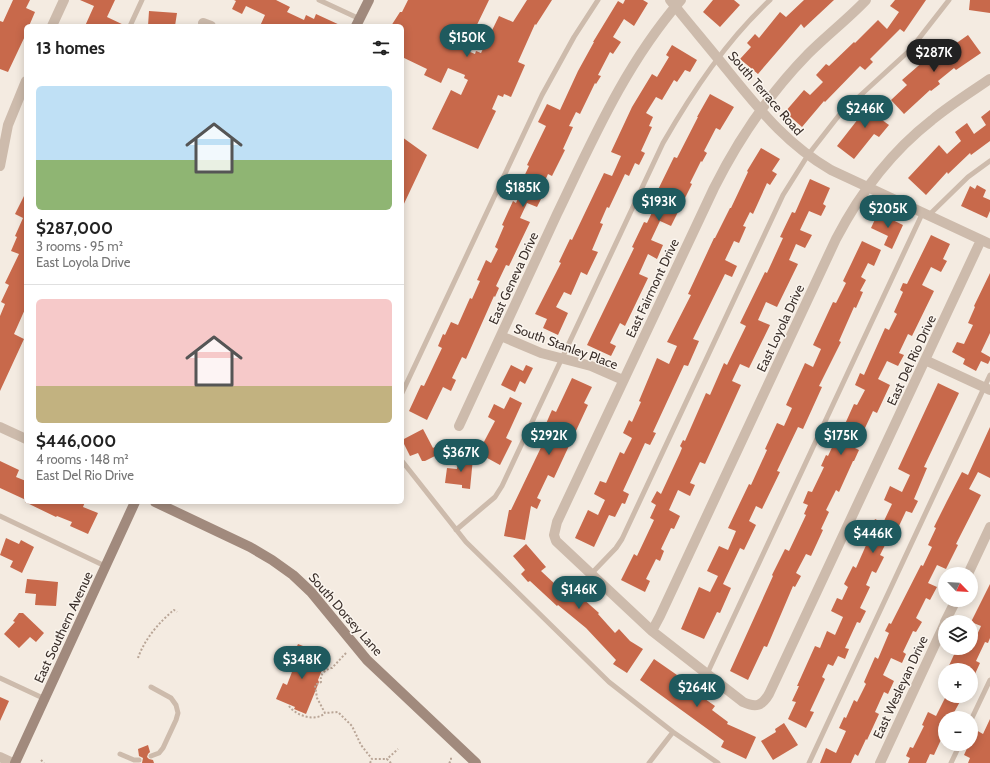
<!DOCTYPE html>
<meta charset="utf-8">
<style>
:root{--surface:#fff;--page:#f2f2f2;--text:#222;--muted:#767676;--line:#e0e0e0;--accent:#1f5a5e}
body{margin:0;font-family:Cabin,sans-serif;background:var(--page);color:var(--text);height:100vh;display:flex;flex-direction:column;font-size:15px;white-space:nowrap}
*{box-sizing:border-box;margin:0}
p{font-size:13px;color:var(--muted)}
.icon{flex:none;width:22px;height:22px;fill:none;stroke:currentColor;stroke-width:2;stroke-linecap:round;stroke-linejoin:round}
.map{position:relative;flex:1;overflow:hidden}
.panel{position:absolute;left:24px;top:24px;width:380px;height:480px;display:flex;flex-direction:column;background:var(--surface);border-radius:6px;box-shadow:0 2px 10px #0003}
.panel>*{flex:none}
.needle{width:26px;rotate:115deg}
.tools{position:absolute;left:938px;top:567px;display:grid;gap:8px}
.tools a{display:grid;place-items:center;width:40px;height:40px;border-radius:50%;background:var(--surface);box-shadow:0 2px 10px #0003;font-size:20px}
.price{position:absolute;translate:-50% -34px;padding:0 9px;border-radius:14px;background:var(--accent);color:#fff;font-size:13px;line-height:26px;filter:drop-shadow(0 1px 2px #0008)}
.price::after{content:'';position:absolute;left:50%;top:24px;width:12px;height:9px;margin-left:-6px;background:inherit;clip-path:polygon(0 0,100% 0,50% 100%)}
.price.on{background:#222;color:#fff}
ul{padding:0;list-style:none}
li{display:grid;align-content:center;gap:8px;height:212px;padding:0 12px}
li+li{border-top:1px solid var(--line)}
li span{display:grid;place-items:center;height:124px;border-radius:6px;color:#555}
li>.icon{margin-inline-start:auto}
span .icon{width:72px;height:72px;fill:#fffc;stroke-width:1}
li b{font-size:17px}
h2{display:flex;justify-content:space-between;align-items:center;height:48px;padding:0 12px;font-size:17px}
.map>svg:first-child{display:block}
.building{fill:#c8694b}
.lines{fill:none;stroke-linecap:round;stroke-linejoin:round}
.path{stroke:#b9a596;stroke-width:2;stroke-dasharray:2 2;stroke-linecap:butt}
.lane{stroke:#cdbbac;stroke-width:5}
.street{stroke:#cdbbac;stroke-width:10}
.secondary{stroke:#a18a7d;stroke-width:10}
.labels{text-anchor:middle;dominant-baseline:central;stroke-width:3;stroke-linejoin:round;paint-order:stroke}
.street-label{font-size:13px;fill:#3b302b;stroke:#fbf5ee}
</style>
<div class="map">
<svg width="990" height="763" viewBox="0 0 990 763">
<rect width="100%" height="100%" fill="#f4ebe1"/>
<!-- building -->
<path class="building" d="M13,0H30L26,8L35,12L29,26H26V34L8,72L0,69V21L3,22Z
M80,0H115L107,17L126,26H85L94,6Z
M234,0H276L290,7L287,12L304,20L306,15L314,19L316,14L342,26H260L265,15L246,6L242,14L232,9L236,1Z
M408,0H489L473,33L466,30L458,47L475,54L476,51L481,53L499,16L513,22L527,0H552L536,25L535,24L518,62L525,65L511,97L504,94L503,97L498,95L492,109L496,111L478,149L432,129L451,90L461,95L468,80L464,78L465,75L448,68L441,83L424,75L427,69L402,57V26H391L400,12H402Z
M625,0H643L648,3L634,26L624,19L613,37L621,42L613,54L610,52L598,75L601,76L596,84L595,83L580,114L576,112L569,126L573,127L563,149L565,150L552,176L548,174L538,196L542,197L537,207L527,203L520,218L530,222L509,266L506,265L496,286L499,288L495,297L494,296L466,359L462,357L452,378L456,380L451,391L443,387L427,420L409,411L421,385L424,386L442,348L438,346L443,334L445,335L451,322L458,325L470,298L472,299L480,281L477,280L486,260L491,263L498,249L495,247L504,226L502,225L513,201L516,203L523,187L520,185L529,166L527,165L546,126L538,122L547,104L560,110L578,71L594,42H593L618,1L623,4Z
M713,0H734L740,5L720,27L703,12Z
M804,0H834L804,28L801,24L758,74L740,59L751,47L747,43L755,34L759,38L780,12L786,17Z
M895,0H926L904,32L900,29L870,59L873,62L865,70L860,66L825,102L824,101L802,127L785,112L804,90L810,95L823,82L816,75L826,64L829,66L854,42L855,43L878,20L887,29L899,12L890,6Z
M970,0H990V13L969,10Z
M149,11L177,13L175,26H148Z
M968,35L981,53L956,70L954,68L938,81L940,84L931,91L930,90L904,114L891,100L907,85L902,80L925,60L928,63Z
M672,45L697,60L690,72L685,70L677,82L674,80L662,100L656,97L646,113L653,117L649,126L652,127L641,151L645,153L639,165L635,163L629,176L625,174L609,208L607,207L600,223L603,224L592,250L598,252L587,275L581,272L571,295L564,292L556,307L568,313L558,335L543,328L547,319L535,314L561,263L559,262L570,239L572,240L604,173L612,176L621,156L611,152L632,107L652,74L657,77L669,57L666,55Z
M710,94L734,107L720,130L716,128L704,151L707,153L702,162L701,161L690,183L692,184L671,226L660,221L651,240L663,245L657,259L648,254L639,274L648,278L625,326L620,323L610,343L616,346L611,356L587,345L634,248L632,247L644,222L647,223L656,204L652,202L674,157L677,158L698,117H697Z
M876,96L887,105L878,117L889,125L879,137L874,134L854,159L837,146Z
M990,110V141L971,155L970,153L948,174L947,172L926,195L908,178L939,145L947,154L961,141L955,132L967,123L974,134L986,125L981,117Z
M402,137L427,155L402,208Z
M761,148L780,159L772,171L777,174L770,185L767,183L753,214L750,212L743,226L746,227L739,243L734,241L725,260L737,266L732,277L725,274L693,339L699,341L688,366L684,365L653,432L656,433L650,445L645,443L623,491L629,494L625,504L622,503L615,517L609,515L594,547L575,538L588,510L598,515L605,500L594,494L600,481L606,483L620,452L624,454L632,438L623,433L629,420L632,422L641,402L639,401L657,358L669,364L677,346L667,342L691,295L688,294L714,238H715L730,208H731L748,172L747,171Z
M810,179L830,188L823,204L826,206L821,216L809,211L800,230L812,235L805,248L796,244L789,260L798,264L777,307L766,302L758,320L770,325L749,368L740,364L732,381L741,385L705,464L700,462L690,483L695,485L690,496L678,490L669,510L680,516L674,529L671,528L661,549L664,551L660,561L656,559L646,579L650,581L645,592L621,580L634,554L637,556L654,520L650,518L656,505L651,502L657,491L661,494L680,453L682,448L680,446L683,440L685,441L706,393L710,395L724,363L727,365L746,326L740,323L765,272L767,273L783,238L780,237L792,212L795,213Z
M977,185L986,190L983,197L990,200V211L987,218L961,206L970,186L975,189Z
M26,192V307L14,334L24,339L0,391V316L5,304L1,302L9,285L5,283L19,254L11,251L17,237L15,236L23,218L15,214Z
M878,213L903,225L892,249L884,245L888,236L871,228Z
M931,235L950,244L943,259L947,261L941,272L931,267L922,285L934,291L912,336L908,334L899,353L904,355L898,366L887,361L878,379L890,385L877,413L873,411L865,428L855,448L859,450L854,461H853L839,492L836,490L826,510L829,512L821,529L823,530L811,556L806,554L796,573L801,576L795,587L793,586L767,647L764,646L748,680L730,671L773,576L772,575L785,549L789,551L806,515L804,514L808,505L803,503L808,491L812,492L824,467L821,466L826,455L828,456L843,424H845L854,404L857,405L865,390L855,385L860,373L864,375L885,328L889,330L897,314L894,312L903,292L900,290L903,283L907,284Z
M862,241L881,250L874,266L868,263L861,277L866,280L860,291L863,292L856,308L854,307L839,341L841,342L819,386L822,387L803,429L798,427L777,471L780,472L762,509L756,506L749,521L756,525L744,550L740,548L723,584L731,588L720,613L717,612L704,639L681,629L699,587L710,592L718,576L707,571L719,546L728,550L736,531L728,528L749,484L751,485L767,450L765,449L777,423L784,426L792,408L786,405L805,363L813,367L821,349L813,345L833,302L836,303L846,283L843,281Z
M990,273V333L981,352L990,357V360L988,364L981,361L976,371L963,364L965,359L952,352L957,342L964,344L973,325L968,323L975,307L974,306Z
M511,365L523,371L526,365L533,368L525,384L520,381L515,392L501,385Z
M572,378L592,387L584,403L588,405L554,478L548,475L537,498L541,500L537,509L531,506L525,540L504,536L509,510H511L546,437L541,435L552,410L556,412Z
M938,383L959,393L924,467L927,468L914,499L918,501L912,513L906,511L891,543L887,541L880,555L884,557L876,573L872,571L866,585L870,587L860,608L866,611L860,623L857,622L845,648L849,649L845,659L838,656L833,666L828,664L822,677L825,679L810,711L814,712L806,728L788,719L796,702L792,701L799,686H797L815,646L820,648L827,631L835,635L843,617L831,611L837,598L842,600L848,587L844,584L853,566L856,568L871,534L869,533L875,519L883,523L892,504L884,500L890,486L902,492L910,475L898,469Z
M510,397L522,403L506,438L512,441L500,465L478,453L495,421L488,417L494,404L504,409Z
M990,427V478L978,472L969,489L981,495L956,544L958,545L946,569L937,565L928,583L937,587L930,600L926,598L916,618L922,622L916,632L913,631L903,652L906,654L902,663L891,658L883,675L894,681L888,694L884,692L875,712L879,714L867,740L866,739L858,756L855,754L851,763H820L826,748L836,753L846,731L839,728L844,717L846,718L854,700L857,702L866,684L864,682L875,657L878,659L889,633L885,631L889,623L891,624L921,565L923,566L932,547L928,545L936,528L934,527L947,501L962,472L968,475Z
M423,429L433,448L437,446L441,453L425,461H422L418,453L410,456L402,440Z
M459,456L473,458L470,489L462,488V485L445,483L447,468L457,469Z
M0,461L19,470L16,477L26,481V500L0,488Z
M25,502H85L83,507L98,513L88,534L70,526L72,522L57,516L56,517Z
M6,538L19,544L21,540L34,547L22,573L10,567L13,561L0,555Z
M526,544L546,567L541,571L556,585L563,577L574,587L572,589L599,613L598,614L615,633L619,629L630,641L643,649L627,673L613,664L616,660L586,628L558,605L557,606L530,581L528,582L521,574L525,570L513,556Z
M27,579L58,582L56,606L35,605L36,594L25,593Z
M990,584V638L988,643L985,642L976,661L980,663L975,674L971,672V670H947L957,648H971L981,626L971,622Z
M19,613H23L44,633L36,642L30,637L19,648L4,634L15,622L13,621Z
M298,644L308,648L307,652L326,660L318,680L319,682L306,714L294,709L295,707L276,699L283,683L287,685L295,664L290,662Z
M654,659L677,675L675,678L715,706L712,710L728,722L727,724L756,737L746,759L721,747L724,741L640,680Z
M946,696H963L951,718H945V731L934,755L930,754L926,763H908L910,758L906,756L910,747L913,748L924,726L922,725L928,712L936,716Z
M0,697L9,701L0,721Z
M990,719V763H968L970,758L964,755L969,744H971V740L976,730L983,734Z
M784,723L798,745L773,760L761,741L776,732L775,729Z
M148,745L150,752L148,754L147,757L149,759L153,760L154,763H142L143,758L139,756L138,749Z"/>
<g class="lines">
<!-- path -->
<path class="path" d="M346,653L332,668H330C323,672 320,674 321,682L315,685L317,698L325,713L338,712L352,726L361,745L372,759H387
M138,658C144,640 160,621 174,610L177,612
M289,706C296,716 316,722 325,713
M41,760L44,763
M370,763L372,759
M391,763L387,759L398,749
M449,763L451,761V756"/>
<!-- lane -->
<path class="lane" d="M319,0L360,19
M130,26L142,0
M929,215L968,177L990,161
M402,393L542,95L574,37L598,0
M402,461L466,542L609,682L673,732L718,763
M0,516L105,566
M456,530L495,497L502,486L663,143C693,91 726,41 770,0
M591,574L616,548L622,539L783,195L808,155L840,114L910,50L949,0
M707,674L923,212
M0,678L45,699
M151,687L171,698L176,705L178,713L176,720L163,748L159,753L151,756
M971,720L990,680
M120,754L134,760H139
M649,763L673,732
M809,763L990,375
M951,763L960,744"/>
<!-- street -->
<path class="street" d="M670,0C689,24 709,47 728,71C760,110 786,144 831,170L990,244
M866,0C848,19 827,35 808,54C769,94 739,138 714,188L557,522L554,535L556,541L652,631L743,702C756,708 762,706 769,694L981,240
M203,23L211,26
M52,26L64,0
M0,166L8,125L26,81
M501,336L541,353L591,366L623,380
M925,360L990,390
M459,426C492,355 524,285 557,214C593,139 626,63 681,0
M0,427L26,439
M968,574L990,527
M945,622L956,600
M652,631L660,616L836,239C860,193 891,152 932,120C950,105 971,92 990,79
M0,757L13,763
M880,763L945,623"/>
<!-- secondary -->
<path class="secondary" d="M356,26L369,0
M155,502L250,547L272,560L293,575L311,592L367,660L476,763
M15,763L135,502"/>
</g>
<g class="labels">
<!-- street labels -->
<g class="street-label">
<text transform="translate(766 93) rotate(49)">South Terrace Road</text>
<text transform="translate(513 278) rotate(-65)">East Geneva Drive</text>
<text transform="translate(652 288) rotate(-65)">East Fairmont Drive</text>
<text transform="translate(780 328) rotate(-65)">East Loyola Drive</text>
<text transform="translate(566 346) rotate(20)">South Stanley Place</text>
<text transform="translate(911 360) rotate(-65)">East Del Rio Drive</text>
<text transform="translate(346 614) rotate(49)">South Dorsey Lane</text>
<text transform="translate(63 627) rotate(-65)">East Southern Avenue</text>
<text transform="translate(900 687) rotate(-65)">East Wesleyan Drive</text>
</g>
</g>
</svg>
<div class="tools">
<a><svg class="needle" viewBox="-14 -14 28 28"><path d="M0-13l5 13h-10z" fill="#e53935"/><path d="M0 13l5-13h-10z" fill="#767676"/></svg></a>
<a><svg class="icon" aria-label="layers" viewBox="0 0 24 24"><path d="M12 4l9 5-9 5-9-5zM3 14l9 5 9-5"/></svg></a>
<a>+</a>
<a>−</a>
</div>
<b class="price" style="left:467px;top:58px">$150K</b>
<b class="price on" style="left:934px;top:73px">$287K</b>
<b class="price" style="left:865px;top:129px">$246K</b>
<b class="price" style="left:523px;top:208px">$185K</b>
<b class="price" style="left:659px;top:222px">$193K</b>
<b class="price" style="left:888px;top:229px">$205K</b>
<b class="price" style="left:549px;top:456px">$292K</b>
<b class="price" style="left:841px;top:456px">$175K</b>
<b class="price" style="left:461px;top:473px">$367K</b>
<b class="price" style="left:873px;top:554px">$446K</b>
<b class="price" style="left:579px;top:610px">$146K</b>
<b class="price" style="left:302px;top:680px">$348K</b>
<b class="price" style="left:697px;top:708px">$264K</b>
<section class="panel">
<h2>13 homes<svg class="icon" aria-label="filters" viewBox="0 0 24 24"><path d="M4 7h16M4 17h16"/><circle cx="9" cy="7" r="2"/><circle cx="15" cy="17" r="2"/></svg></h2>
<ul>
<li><span style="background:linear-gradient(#bfe0f5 60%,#8fb573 0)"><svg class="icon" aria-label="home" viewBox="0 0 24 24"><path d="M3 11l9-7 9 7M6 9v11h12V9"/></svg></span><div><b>$287,000</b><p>3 rooms · 95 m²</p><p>East Loyola Drive</p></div></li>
<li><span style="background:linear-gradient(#f6c9c9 70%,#c2b280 0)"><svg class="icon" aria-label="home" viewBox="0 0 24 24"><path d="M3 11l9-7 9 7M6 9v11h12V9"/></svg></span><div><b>$446,000</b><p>4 rooms · 148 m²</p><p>East Del Rio Drive</p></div></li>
</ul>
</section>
</div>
